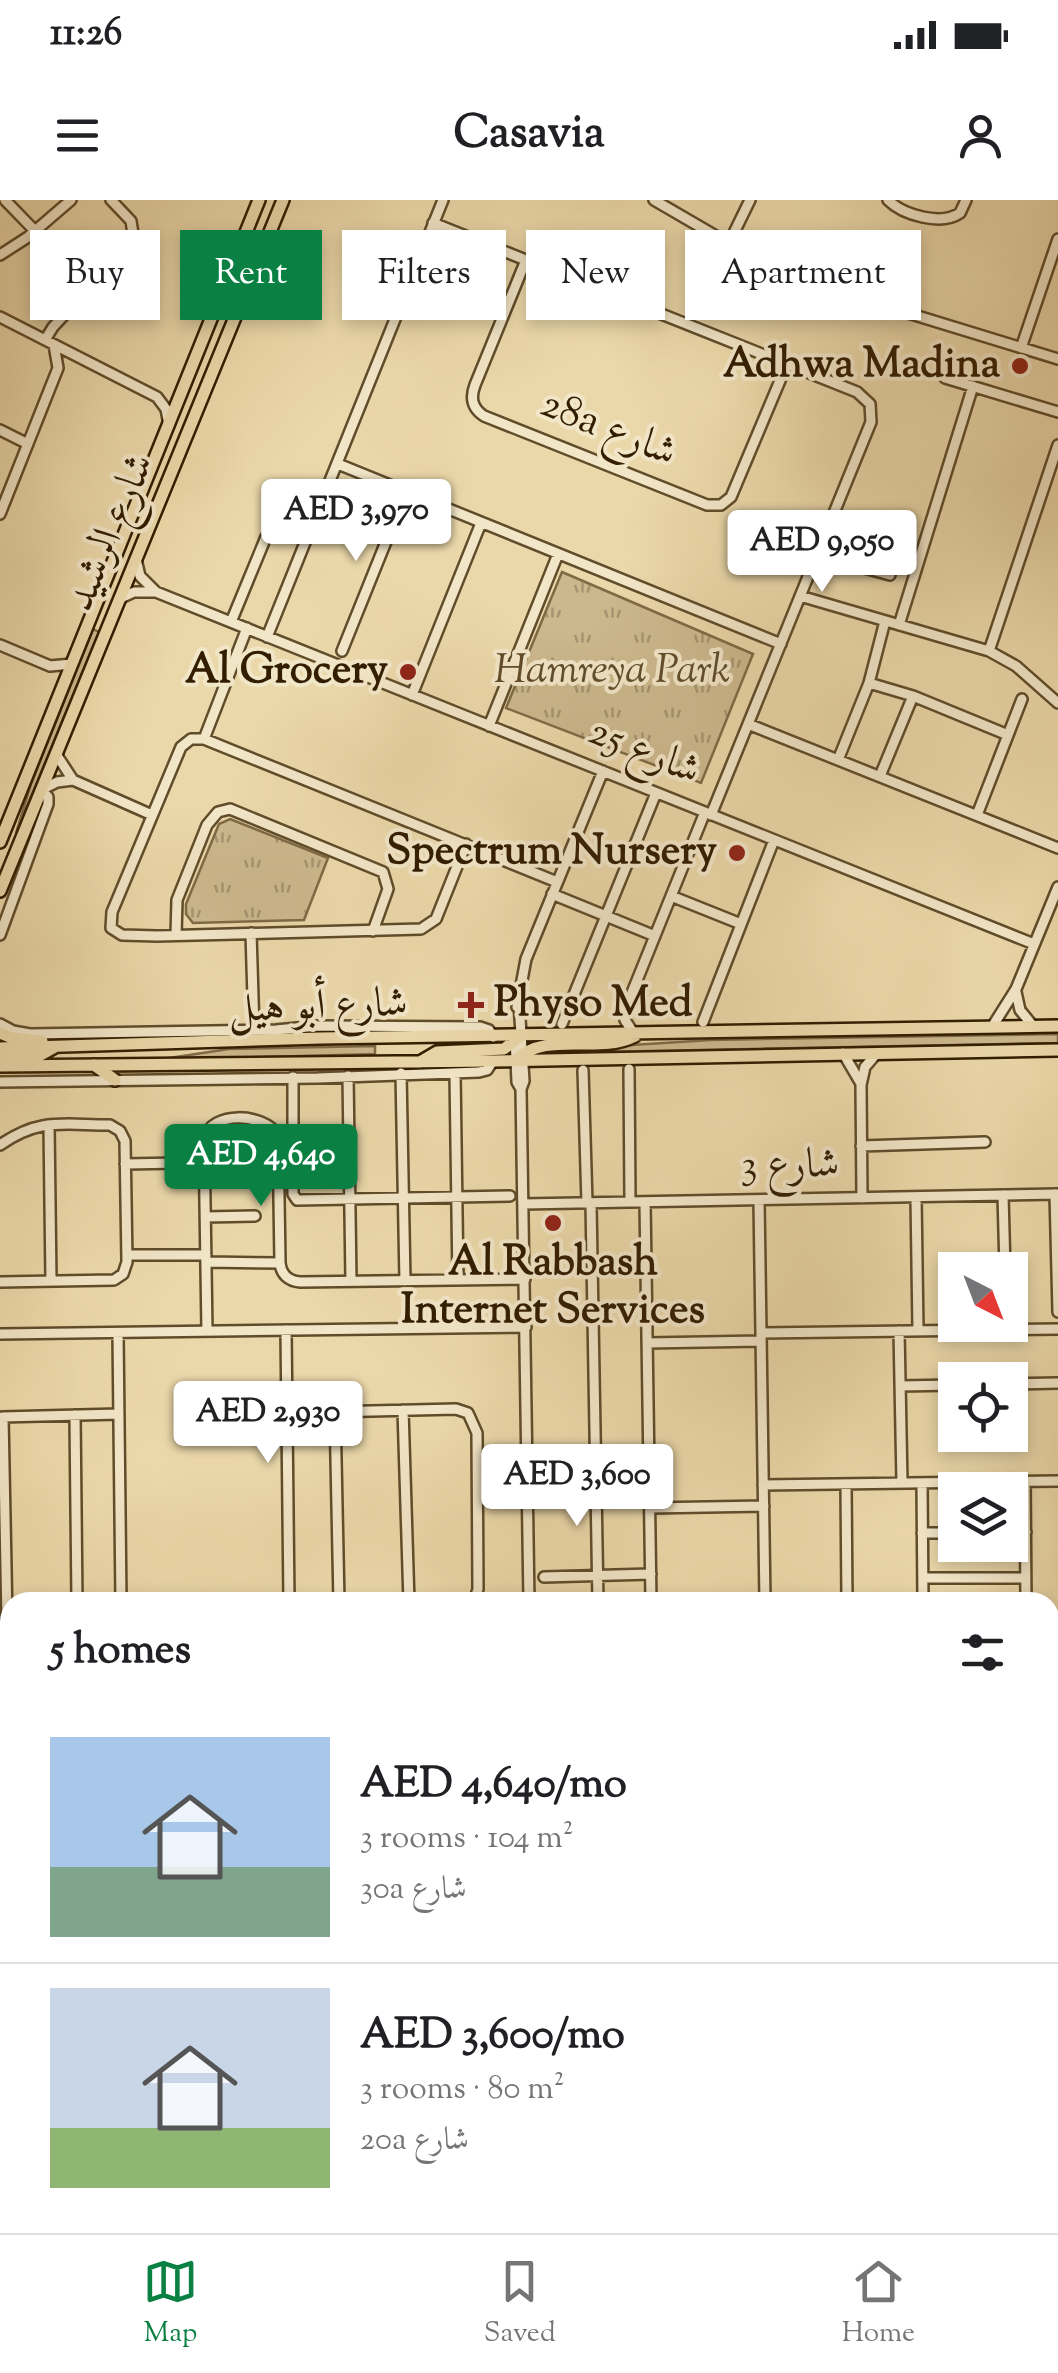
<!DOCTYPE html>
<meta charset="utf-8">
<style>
:root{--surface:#fff;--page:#f6f6f6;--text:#202124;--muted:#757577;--line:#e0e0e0;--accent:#0b8043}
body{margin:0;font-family:"Sorts Mill Goudy",Amiri,serif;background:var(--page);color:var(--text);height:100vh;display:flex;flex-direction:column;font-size:38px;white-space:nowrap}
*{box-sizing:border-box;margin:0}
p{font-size:32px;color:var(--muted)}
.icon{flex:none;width:55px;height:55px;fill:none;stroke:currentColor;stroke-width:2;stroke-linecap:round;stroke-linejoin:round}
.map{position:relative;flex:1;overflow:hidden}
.side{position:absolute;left:0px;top:1392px;width:1060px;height:642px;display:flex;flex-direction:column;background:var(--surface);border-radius:30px 30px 0 0;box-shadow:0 5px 15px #0003}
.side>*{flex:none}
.guide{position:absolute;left:30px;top:30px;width:1000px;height:90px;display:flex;gap:20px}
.needle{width:65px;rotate:138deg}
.controls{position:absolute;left:938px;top:1052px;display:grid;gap:20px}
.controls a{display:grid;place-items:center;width:90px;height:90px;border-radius:0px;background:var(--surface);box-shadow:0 5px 15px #0003;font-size:50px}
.price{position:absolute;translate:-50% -85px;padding:0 22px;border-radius:10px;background:#fff;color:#222;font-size:32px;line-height:65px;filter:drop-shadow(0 2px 5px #0008)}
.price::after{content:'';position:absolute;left:50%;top:60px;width:30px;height:22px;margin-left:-15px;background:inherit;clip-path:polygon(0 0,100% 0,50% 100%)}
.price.active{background:var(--accent);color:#fff}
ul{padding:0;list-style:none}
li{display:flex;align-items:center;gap:30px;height:250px;padding:0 50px}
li+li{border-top:2px solid var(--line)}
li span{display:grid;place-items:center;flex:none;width:280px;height:200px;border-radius:0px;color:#555}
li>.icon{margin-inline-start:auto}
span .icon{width:120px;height:120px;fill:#fffc;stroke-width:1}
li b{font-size:42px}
h2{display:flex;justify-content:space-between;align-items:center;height:120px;padding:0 50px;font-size:42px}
.tag{padding:0 35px;border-radius:0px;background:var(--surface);box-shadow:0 5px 15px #0003;font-size:35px;line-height:90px}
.tag.active{background:var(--accent);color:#fff}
.status{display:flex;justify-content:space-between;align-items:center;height:70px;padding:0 50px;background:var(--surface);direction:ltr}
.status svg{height:28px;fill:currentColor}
header{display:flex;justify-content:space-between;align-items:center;height:130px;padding:0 50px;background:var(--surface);font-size:45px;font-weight:700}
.tab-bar{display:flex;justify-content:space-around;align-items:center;height:140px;border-top:2px solid var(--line);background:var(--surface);font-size:28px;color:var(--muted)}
.tab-bar a{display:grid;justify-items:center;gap:5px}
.tab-bar .active{color:var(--accent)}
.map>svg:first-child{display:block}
.grass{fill:#ccb88d;stroke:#7f6a46;stroke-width:2.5}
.park{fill:url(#park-tufts);stroke:#7f6a46;stroke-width:2.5}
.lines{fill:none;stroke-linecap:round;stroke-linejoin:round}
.minor-casing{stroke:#604c2a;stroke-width:14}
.major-casing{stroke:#321d00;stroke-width:16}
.minor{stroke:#f2e6c8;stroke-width:9}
.major{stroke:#ebd8aa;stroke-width:11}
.poi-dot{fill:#8f2418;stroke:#f2e6c8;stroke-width:4}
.labels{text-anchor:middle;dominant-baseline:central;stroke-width:8;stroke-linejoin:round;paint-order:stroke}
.poi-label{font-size:42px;font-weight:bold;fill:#321d00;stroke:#f2e6c8;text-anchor:end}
.street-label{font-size:42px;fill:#321d00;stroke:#f2e6c8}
.park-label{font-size:42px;font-style:italic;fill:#604c2a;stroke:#f2e6c8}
</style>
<div class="status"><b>11:26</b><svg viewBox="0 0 49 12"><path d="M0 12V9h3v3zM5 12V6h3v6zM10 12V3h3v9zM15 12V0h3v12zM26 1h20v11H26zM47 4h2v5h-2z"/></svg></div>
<header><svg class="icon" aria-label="menu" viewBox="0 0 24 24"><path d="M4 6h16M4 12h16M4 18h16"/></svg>Casavia<svg class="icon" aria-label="person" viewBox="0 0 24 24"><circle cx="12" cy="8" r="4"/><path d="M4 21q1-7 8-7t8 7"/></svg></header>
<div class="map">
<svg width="1058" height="2033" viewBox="0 0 1058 2033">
<defs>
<pattern id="park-tufts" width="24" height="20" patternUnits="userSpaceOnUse" patternTransform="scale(2.5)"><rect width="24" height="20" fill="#ccb88d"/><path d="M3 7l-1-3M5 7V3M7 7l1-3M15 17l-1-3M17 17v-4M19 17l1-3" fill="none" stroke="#a69571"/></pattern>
</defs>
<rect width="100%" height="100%" fill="#ebd8aa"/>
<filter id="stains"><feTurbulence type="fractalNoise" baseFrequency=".002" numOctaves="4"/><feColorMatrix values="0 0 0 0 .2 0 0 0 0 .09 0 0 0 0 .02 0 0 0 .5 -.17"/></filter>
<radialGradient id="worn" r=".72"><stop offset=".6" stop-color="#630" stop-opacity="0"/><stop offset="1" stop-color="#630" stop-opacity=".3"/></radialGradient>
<!-- grass -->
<path class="grass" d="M93,429L99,432L16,633L31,584Z
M1058,834V843L552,853V850L711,840Z
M375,846V854L156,860L229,849Z"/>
<!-- park -->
<path class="park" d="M562,372L753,454L701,583L506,508Z
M230,619L328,658L304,720L193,723L186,714V704L219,624Z
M1050,1872H1054L1053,1903H1058V2033H975V2025H1050Z"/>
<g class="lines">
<!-- minor casing -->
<g class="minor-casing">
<path id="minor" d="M5,0L35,31
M654,0L752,57L800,80L1058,159
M888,0C903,15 941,26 960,13L966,0
M433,23L857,192L870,204L871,222L711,615
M729,43L750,0
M0,55L28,37L71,0
M526,60L475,185C470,198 472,208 484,216L707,305H721L731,297L787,164
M0,117L157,197L166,209L169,225
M45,140L53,127L134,40L131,21L111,0
M1021,148L1058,39
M945,178L1058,212
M0,230L28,244
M338,264L781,444
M0,314L58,168L54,145
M817,355L890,375
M136,359L140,376L156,392L1034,744
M800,396L989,451L1016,466L1058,503
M121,398L134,392H154
M231,422L266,337
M899,425L973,186
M267,437L443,0
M0,445L50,466L72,464
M342,451L406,292
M989,451L1058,245
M869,483L913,496L1008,535
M412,495L481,323
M748,524L1058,648
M489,526L558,354
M204,539L247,428
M56,554L73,580L152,615
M838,560L869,483L885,421
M880,576L913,496
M977,615L1022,499
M466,644L436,719L421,729L157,736L122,735L111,728L112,712L181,547L191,539H204C322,587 440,634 557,682
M552,694L655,736
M671,696L741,724
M251,733L254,830
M0,735L48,604V597L41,590L57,582L73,580
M176,735L177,700L207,625L218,612L230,609L383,672L388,689L373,731
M1016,792L1020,810L1033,826
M519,803L524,881L521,889L529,1402
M517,807L526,759L603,571
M703,822L774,640
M0,824L13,831L30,834L276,830L318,826L480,827L489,830L493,837
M562,824L656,593
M992,827L1016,789L1058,687
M634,834L625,820L627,805L705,612
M515,838L517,882L521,889
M843,853L860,882
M629,869L630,1002
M583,870L587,1003
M401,873L405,1081
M455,873L458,1080
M348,876L351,1081
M293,877V994L297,1000L510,996
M0,882L318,878L479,872L487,870L493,861
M49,925L51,1081
M0,945C40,917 63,925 110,925L120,931L125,941L127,1062L123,1074L114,1080L0,1082
M861,946L985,942
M125,964L179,963
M1055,994L1058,1112
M1003,995L1005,1070
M916,997L918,1130
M862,998L861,885L865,867L877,853
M759,1000L765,1402
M645,1002L651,1402
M591,1003L598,1402
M523,1004L1058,994
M205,1017L255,1016
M127,1055H206
M206,1062L280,1063
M286,1130L289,1402
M207,1131L204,939C212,910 263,913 278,935L280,1063C281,1074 288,1081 300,1082L525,1079
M899,1131L902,1283
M118,1133L121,1402
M761,1133L1058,1129
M0,1134L526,1127
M647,1143L761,1141
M1010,1184L1058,1183
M900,1186L955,1185
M403,1210L409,1402
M335,1211L339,1402
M287,1213L456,1209L468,1213L477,1233L478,1389L474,1402
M75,1215L77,1402
M2,1217L119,1214
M3,1217L7,1419
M542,1255L649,1252
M1025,1281L1026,1402
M922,1283L923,1402
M846,1284L847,1402
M763,1285L1058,1281
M650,1308L764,1306
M1010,1332H1026
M922,1333H955
M544,1377L651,1374
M923,1378H1026
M1050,1435H1058
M1050,1569H1058
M1050,1694H1058
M0,1737H10L5,1498
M0,1815H10
M1050,1861H1058
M0,1910H10
M300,2025L308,2033
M389,2025V2033
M537,2025V2033
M594,2025L595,2033
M671,2025V2033
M748,2025V2033
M833,2025L834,2033
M0,2031L107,2032L123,2025
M464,2033L470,2025"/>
</g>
<!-- major casing -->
<g class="major-casing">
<path id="major" d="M0,642L259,0
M0,691L283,0
M0,833L12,838L42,841
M0,848L320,838L1058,826
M0,858L37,857L55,847
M516,860C546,830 598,855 635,836
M420,862L437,852L504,849L522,835
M94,865L115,880
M0,866L493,861L1058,850"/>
</g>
<!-- minor -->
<use href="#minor" class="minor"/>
<!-- major -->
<use href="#major" class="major"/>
</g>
<!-- markers -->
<g class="poi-dot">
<circle cx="1020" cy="166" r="10"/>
<circle cx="408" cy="472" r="10"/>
<circle cx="737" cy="653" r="10"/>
<path d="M466 790h10v10h10v10h-10v10h-10v-10h-10v-10h10z"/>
<circle cx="553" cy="1023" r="10"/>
</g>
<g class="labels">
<!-- poi labels -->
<g class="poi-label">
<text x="1000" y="166">Adhwa Madina</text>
<text x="388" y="472">Al Grocery</text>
<text x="717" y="653">Spectrum Nursery</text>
<text x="494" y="805" text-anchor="start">Physo Med</text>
<text x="553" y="1064" text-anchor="middle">Al Rabbash<tspan x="553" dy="48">Internet Services</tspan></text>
</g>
<!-- street labels -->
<g class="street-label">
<text transform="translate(608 230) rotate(22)">28a شارع</text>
<text transform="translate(112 333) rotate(-67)">شارع الرشيد</text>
<text transform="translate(644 553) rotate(22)">شارع 25</text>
<text transform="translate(318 808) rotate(-2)">شارع أبو هيل</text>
<text transform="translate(790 967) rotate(-1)">شارع 3</text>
</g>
<!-- park labels -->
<g class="park-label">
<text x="612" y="472">Hamreya Park</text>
</g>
</g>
<rect width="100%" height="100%" filter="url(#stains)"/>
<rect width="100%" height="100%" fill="url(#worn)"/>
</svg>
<div class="controls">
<a><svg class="needle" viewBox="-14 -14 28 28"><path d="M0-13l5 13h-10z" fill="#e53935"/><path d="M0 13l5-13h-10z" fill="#757577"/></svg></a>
<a><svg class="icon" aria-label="locate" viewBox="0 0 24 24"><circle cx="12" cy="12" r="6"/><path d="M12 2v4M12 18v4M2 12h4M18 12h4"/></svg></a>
<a><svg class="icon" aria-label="layers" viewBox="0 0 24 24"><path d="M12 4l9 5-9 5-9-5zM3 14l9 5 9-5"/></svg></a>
</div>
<b class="price" style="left:356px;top:364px">AED 3,970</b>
<b class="price" style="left:822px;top:395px">AED 9,050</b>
<b class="price active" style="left:261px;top:1009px">AED 4,640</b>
<b class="price" style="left:268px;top:1266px">AED 2,930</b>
<b class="price" style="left:577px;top:1329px">AED 3,600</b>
<div class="guide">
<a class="tag">Buy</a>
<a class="tag active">Rent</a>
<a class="tag">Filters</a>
<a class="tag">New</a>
<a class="tag">Apartment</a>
</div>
<section class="side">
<h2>5 homes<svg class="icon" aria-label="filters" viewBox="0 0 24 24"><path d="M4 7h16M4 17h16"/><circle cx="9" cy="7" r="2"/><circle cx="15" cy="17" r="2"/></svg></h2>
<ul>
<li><span style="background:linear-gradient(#a9c7e8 65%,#7fa58c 0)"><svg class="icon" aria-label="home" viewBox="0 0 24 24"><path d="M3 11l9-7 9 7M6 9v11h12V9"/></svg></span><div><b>AED 4,640/mo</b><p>3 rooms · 104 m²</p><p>30a شارع</p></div></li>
<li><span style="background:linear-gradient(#c9d6e8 70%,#8fb573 0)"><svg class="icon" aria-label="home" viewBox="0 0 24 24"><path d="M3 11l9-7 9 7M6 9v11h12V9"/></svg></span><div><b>AED 3,600/mo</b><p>3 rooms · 80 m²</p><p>20a شارع</p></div></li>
</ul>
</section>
</div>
<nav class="tab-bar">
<a class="active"><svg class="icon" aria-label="map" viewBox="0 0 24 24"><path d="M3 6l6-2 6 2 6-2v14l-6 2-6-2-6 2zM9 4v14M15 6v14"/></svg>Map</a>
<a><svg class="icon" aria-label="saved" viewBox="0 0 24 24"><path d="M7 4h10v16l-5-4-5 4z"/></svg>Saved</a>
<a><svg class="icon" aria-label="home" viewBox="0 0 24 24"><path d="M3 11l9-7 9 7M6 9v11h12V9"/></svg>Home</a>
</nav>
